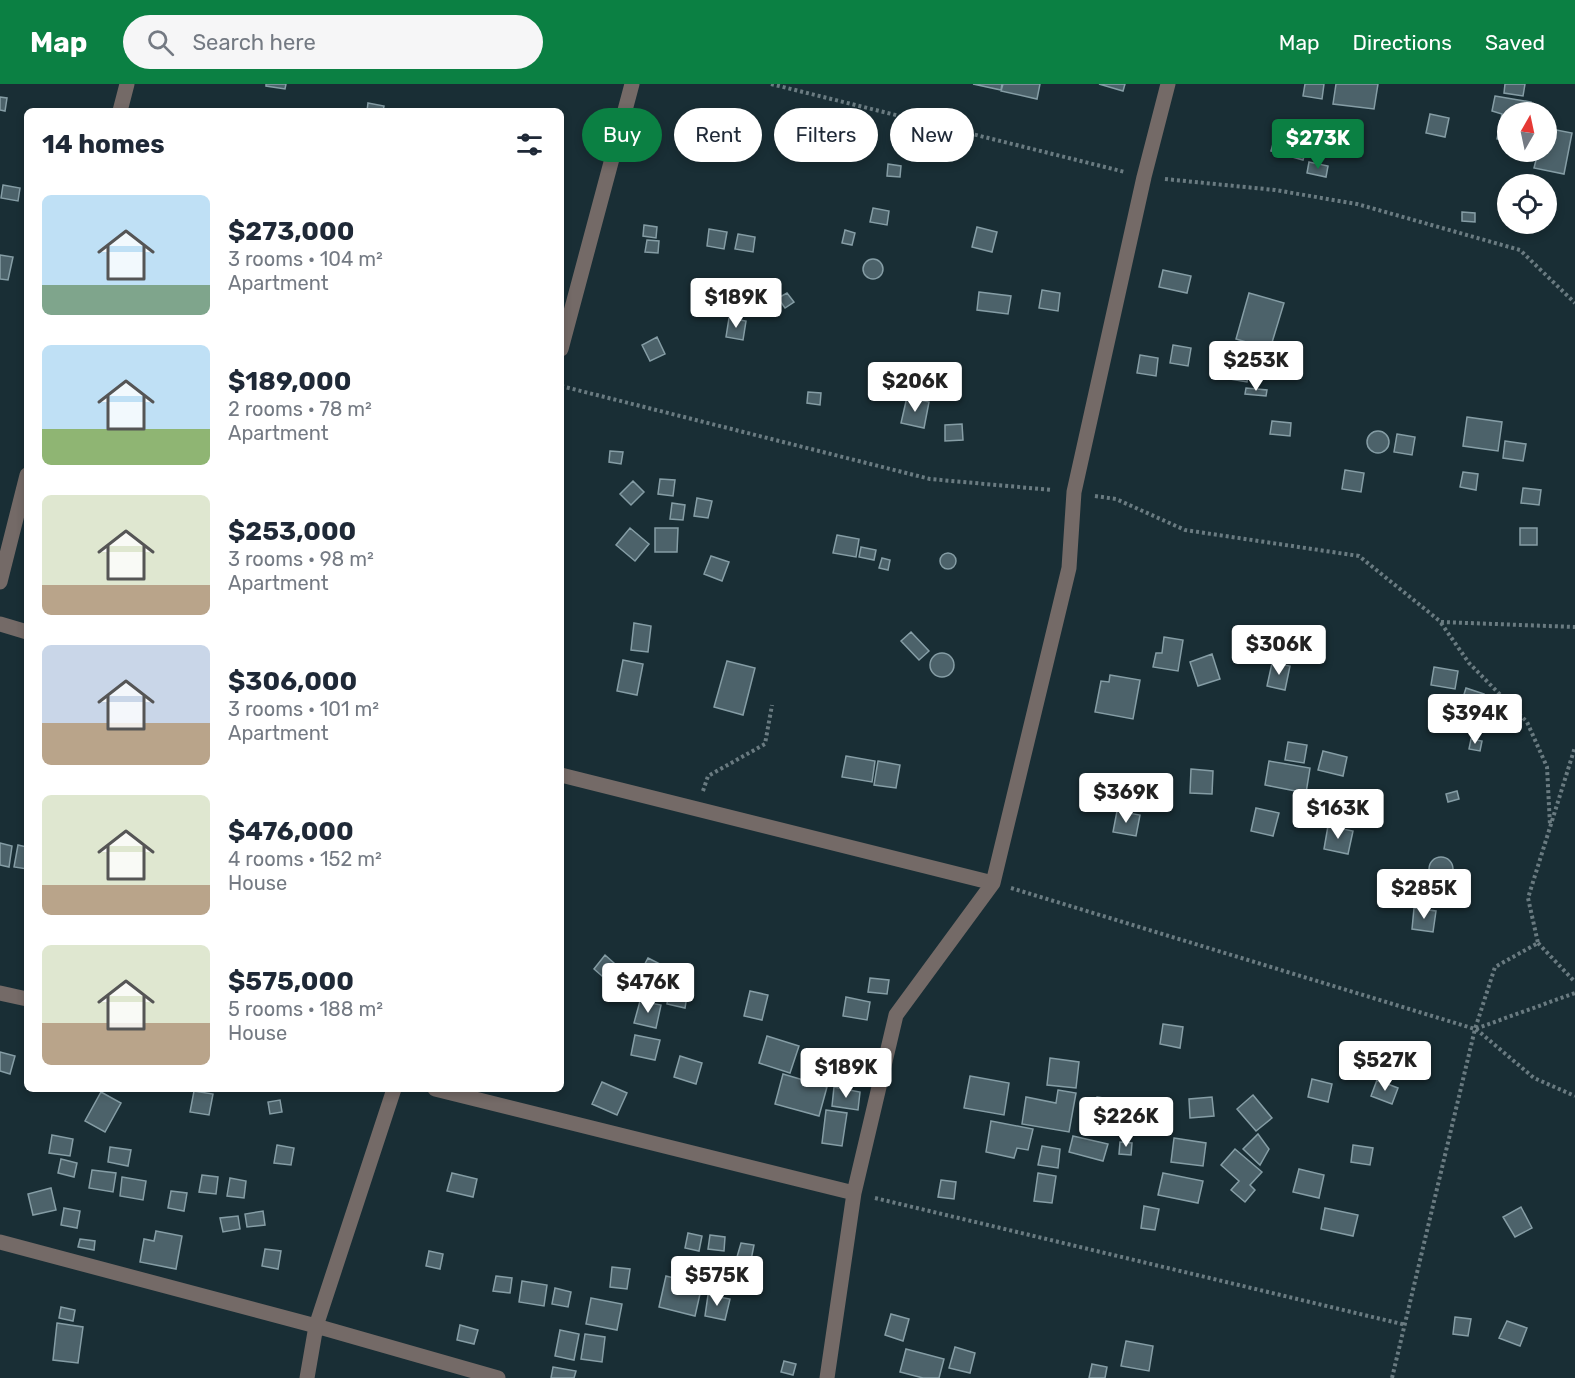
<!DOCTYPE html>
<meta charset="utf-8">
<style>
:root{--surface:#fff;--page:#f6f6f7;--text:#1f2937;--muted:#747a83;--accent:#0b8043}
body{margin:0;font-family:Rubik,sans-serif;background:var(--page);color:var(--text);height:100vh;display:flex;flex-direction:column;font-size:22px;white-space:nowrap}
*{box-sizing:border-box;margin:0}
p{font-size:20px;color:var(--muted)}
.icon{flex:none;width:33px;height:33px;fill:none;stroke:currentColor;stroke-width:2;stroke-linecap:round;stroke-linejoin:round}
.map{position:relative;flex:1;overflow:hidden}
.panel{position:absolute;left:24px;top:24px;width:540px;height:984px;display:flex;flex-direction:column;background:var(--surface);border-radius:9px;box-shadow:0 3px 9px #0003}
.panel>*{flex:none}
.hud{position:absolute;left:582px;top:24px;width:570px;height:54px;display:flex;gap:12px}
.needle{width:39px;rotate:9deg}
.fabs{position:absolute;left:1497px;top:18px;display:grid;gap:12px}
.fabs a{display:grid;place-items:center;width:60px;height:60px;border-radius:50%;background:var(--surface);box-shadow:0 3px 9px #0003;font-size:30px}
.price{position:absolute;translate:-50% -51px;padding:0 14px;border-radius:6px;background:#fff;color:#222;font-size:20px;line-height:39px;filter:drop-shadow(0 2px 3px #0008)}
.price::after{content:'';position:absolute;left:50%;top:36px;width:18px;height:14px;margin-left:-9px;background:inherit;clip-path:polygon(0 0,100% 0,50% 100%)}
.price.active{background:var(--accent);color:#fff}
ul{padding:0;list-style:none}
li{display:flex;align-items:center;gap:18px;height:150px;padding:0 18px}
li span{display:grid;place-items:center;flex:none;width:168px;height:120px;border-radius:9px;color:#555}
li>.icon{margin-inline-start:auto}
span .icon{width:72px;height:72px;fill:#fffc;stroke-width:1}
li b{font-size:26px}
h2{display:flex;justify-content:space-between;align-items:center;height:72px;padding:0 18px;font-size:26px}
.tag{padding:0 21px;border-radius:27px;background:var(--surface);box-shadow:0 3px 9px #0003;font-size:21px;line-height:54px}
.tag.active{background:var(--accent);color:#fff}
header{display:flex;align-items:center;gap:36px;box-sizing:border-box;height:84px;padding:0 30px;background:var(--accent);color:#fff}
header strong{font-size:28px}
nav{display:flex;gap:33px;margin-inline-start:auto;font-size:21px}
.search{width:420px;height:54px;background:var(--page);display:flex;align-items:center;gap:15px;box-sizing:border-box;padding:0 21px;border-radius:33px;color:var(--muted);font-size:22px}
.map>svg:first-child{display:block}
.building{fill:#4c626a;stroke:#859da5;stroke-width:1.5}
.lines{fill:none;stroke-linecap:round;stroke-linejoin:round}
.path{stroke:#6a7b81;stroke-width:4;stroke-dasharray:3 3;stroke-linecap:butt}
.minor{stroke:#746a67;stroke-width:15}
</style>
<header>
<strong>Map</strong>
<div class="search"><svg class="icon" aria-label="search" viewBox="0 0 24 24"><circle cx="10" cy="10" r="6"/><path d="M15 15l6 6"/></svg>Search here</div>
<nav><a>Map</a><a>Directions</a><a>Saved</a></nav>
</header>
<div class="map">
<svg width="1575" height="1294" viewBox="0 0 1575 1294">
<rect width="100%" height="100%" fill="#192e35"/>
<!-- building -->
<path class="building" d="M266,0H286L285,5L266,2Z
M973,0H1002L1001,6Z
M1003,0H1040L1037,15L1001,7Z
M1099,0H1125L1123,7Z
M1305,0H1324L1322,15L1303,12Z
M1336,0H1378L1374,25L1333,20Z
M1505,0H1525L1523,12L1504,9Z
M1495,12L1531,18L1529,28H1508V57L1497,55L1502,30L1492,27Z
M0,13L7,14L5,27L0,26Z
M368,19L384,22L383,27H367Z
M1430,30L1449,34L1445,53L1426,49Z
M1546,44L1572,49L1564,90L1534,84L1538,68H1546Z
M1276,49L1308,58L1303,76L1271,67Z
M1309,78L1328,82L1326,93L1307,89Z
M888,80L901,82L900,93L887,92Z
M3,101L20,104L18,117L1,114Z
M873,124L889,127L887,141L870,138Z
M1462,128L1475,129V138L1462,137Z
M644,141L657,143L656,154L643,152Z
M977,143L997,148L992,168L972,163Z
M709,145L727,148L724,165L707,162Z
M845,146L855,149L852,161L842,159Z
M738,150L755,153L753,168L735,165Z
M647,156L659,157L658,169L645,168Z
M0,171L13,173L8,196L0,195Z
M863 185a10 10 0 1 1 20 0a10 10 0 1 1-20 0Z
M1163,186L1191,192L1187,209L1159,203Z
M731,195L740,202L732,213L723,206Z
M753 209a7 7 0 1 1 14 0a7 7 0 1 1-14 0Z
M1042,206L1060,209L1058,227L1039,224Z
M979,208L1011,212L1008,230L977,226Z
M787,209L794,218L785,224L778,214Z
M1249,209L1284,219L1270,265L1236,255Z
M729,234L746,237L743,256L726,253Z
M657,253L665,270L650,277L642,261Z
M1173,261L1191,264L1188,282L1170,279Z
M1140,271L1158,274L1156,292L1137,289Z
M1232,276L1250,279L1247,298L1229,295Z
M1246,304L1267,306L1266,312L1245,310Z
M808,308L821,309L820,321L807,319Z
M907,313L929,318L924,344L901,339Z
M1467,333L1502,338L1498,367L1463,362Z
M1272,337L1291,339L1290,352L1270,350Z
M962,340L963,356L945,357V341Z
M1367 358a11 11 0 1 1 22 0a11 11 0 1 1-22 0Z
M1397,350L1415,353L1412,371L1394,368Z
M1505,357L1526,360L1523,377L1503,374Z
M610,367L623,368L621,380L609,378Z
M1345,386L1364,389L1361,408L1342,405Z
M1463,388L1478,390L1476,406L1460,403Z
M660,395L675,396L673,412L658,410Z
M633,397L644,408L631,421L620,410Z
M1523,404L1541,406L1539,421L1521,419Z
M697,414L712,417L708,434L694,432Z
M672,419L685,421L683,436L670,435Z
M630,444L649,460L635,477L616,461Z
M655,444H678L677,468H655Z
M1520,444H1537V461H1520Z
M837,451L859,455L856,473L833,469Z
M861,463L876,466L874,476L859,473Z
M940 477a8 8 0 1 1 16 0a8 8 0 1 1-16 0Z
M711,472L729,478L722,497L704,490Z
M882,474L890,476L888,486L879,484Z
M634,539L651,542L648,568L631,566Z
M911,548L929,567L919,576L901,557Z
M1164,553L1183,556L1178,587L1153,583L1156,569H1162Z
M930 581a12 12 0 1 1 24 0a12 12 0 1 1-24 0Z
M1212,570L1220,595L1198,602L1190,578Z
M623,576L643,580L637,611L617,607Z
M727,577L755,584L743,631L714,623Z
M1272,579L1290,582L1285,606L1267,602Z
M1434,583L1458,587L1455,605L1431,601Z
M1110,591L1140,596L1133,635L1095,628L1101,597L1109,598Z
M1466,604L1484,610L1478,626L1461,620Z
M1471,655L1482,657L1480,667L1469,665Z
M1288,658L1307,661L1304,679L1285,676Z
M1323,667L1347,673L1343,692L1318,686Z
M846,672L875,677L872,698L842,693Z
M878,677L900,681L896,704L874,701Z
M1269,677L1310,684L1306,709L1265,701Z
M1191,685L1213,687L1212,710L1190,709Z
M1124,699L1148,704L1144,727L1119,723Z
M1349,707L1367,710L1364,731L1346,729Z
M1457,707L1459,715L1448,718L1446,710Z
M1256,724L1279,729L1273,752L1251,747Z
M1117,727L1140,731L1136,752L1113,748Z
M1328,742L1353,747L1348,770L1324,765Z
M0,759L12,762L9,783L0,781Z
M18,761L27,763V785L14,783Z
M1429 785a12 12 0 1 1 24 0a12 12 0 1 1-24 0Z
M1414,824L1436,827L1433,848L1412,845Z
M605,871L614,879L602,892L594,885Z
M648,874L664,882L654,900L639,891Z
M870,894L889,896L887,910L868,908Z
M670,897L689,900L685,924L667,920Z
M750,907L768,911L762,936L744,932Z
M846,913L870,918L867,936L843,932Z
M640,917L661,921L656,944L634,939Z
M1163,940L1183,943L1180,964L1160,960Z
M635,951L660,956L655,976L631,971Z
M767,952L799,962L790,989L759,979Z
M852,967L867,968L865,990L850,987Z
M0,968L15,972L10,990L0,987Z
M822,968L847,973L844,991L820,986Z
M680,972L702,979L696,1000L674,993Z
M1050,974L1079,978L1076,1004L1047,1001Z
M783,990L827,1003L819,1032L775,1020Z
M970,992L1009,999L1004,1031L964,1024Z
M1312,995L1332,1000L1328,1018L1308,1013Z
M1377,996L1398,1004L1392,1020L1371,1012Z
M602,998L627,1009L617,1031L592,1020Z
M834,1003L860,1008L858,1026L832,1022Z
M1058,1006L1076,1009L1069,1048L1022,1040L1026,1013L1056,1019Z
M194,1007L213,1010L209,1031L190,1028Z
M101,1008L121,1019L105,1048L85,1037Z
M1253,1011L1272,1034L1256,1047L1237,1025Z
M1097,1013L1116,1016L1113,1037L1094,1034Z
M1212,1013L1214,1032L1190,1034L1189,1015Z
M280,1016L282,1028L270,1030L268,1018Z
M826,1026L847,1029L842,1062L822,1059Z
M991,1037L1033,1045L1028,1066L1017,1064L1014,1074L986,1068Z
M1258,1050L1269,1065L1260,1081L1243,1065Z
M52,1051L73,1055L70,1072L49,1069Z
M1073,1052L1108,1060L1103,1077L1069,1068Z
M1174,1054L1206,1059L1203,1082L1171,1078Z
M1120,1058L1132,1059L1131,1071L1119,1070Z
M277,1061L294,1064L291,1081L274,1079Z
M1353,1061L1373,1064L1370,1081L1351,1078Z
M1042,1062L1060,1065L1058,1084L1038,1081Z
M110,1063L131,1066L128,1082L108,1078Z
M1235,1065L1262,1088L1250,1101L1255,1106L1245,1118L1231,1106L1239,1097L1221,1081Z
M61,1075L77,1079L74,1093L58,1089Z
M1299,1085L1324,1091L1319,1114L1293,1108Z
M92,1086L116,1089L113,1108L89,1104Z
M452,1089L477,1095L473,1113L447,1107Z
M1038,1089L1056,1092L1052,1119L1034,1117Z
M1163,1089L1203,1097L1198,1119L1158,1111Z
M202,1091L218,1093L216,1110L199,1108Z
M122,1093L146,1097L143,1116L120,1112Z
M230,1094L246,1097L244,1114L227,1112Z
M941,1096L956,1098L954,1115L938,1113Z
M51,1104L56,1126L33,1131L28,1110Z
M171,1107L187,1109L184,1127L168,1124Z
M1144,1122L1159,1125L1155,1146L1141,1144Z
M1521,1123L1532,1144L1515,1153L1503,1133Z
M64,1124L80,1127L77,1144L61,1141Z
M1325,1124L1358,1131L1353,1152L1321,1145Z
M263,1127L265,1141L247,1143L245,1130Z
M238,1132L240,1145L223,1148L220,1134Z
M156,1147L182,1152L176,1185L140,1178L144,1155L154,1157Z
M688,1149L702,1152L699,1167L685,1164Z
M710,1151L725,1153L724,1167L708,1165Z
M80,1155L95,1157L94,1166L78,1163Z
M741,1159L754,1161L751,1176L737,1173Z
M265,1165L281,1167L278,1185L262,1182Z
M429,1167L443,1170L440,1185L426,1182Z
M612,1183L630,1185L627,1205L610,1203Z
M496,1192L512,1194L510,1209L493,1207Z
M666,1192L702,1201L695,1232L659,1223Z
M522,1197L547,1201L544,1222L519,1218Z
M555,1204L571,1208L568,1223L552,1220Z
M708,1211L730,1215L725,1236L705,1232Z
M591,1214L622,1220L617,1246L586,1240Z
M61,1223L75,1226L73,1237L59,1234Z
M891,1230L909,1235L903,1257L885,1251Z
M1455,1233L1471,1235L1468,1252L1453,1250Z
M1507,1237L1527,1244L1520,1262L1499,1254Z
M57,1239L83,1243L78,1279L53,1276Z
M460,1241L478,1246L474,1260L457,1256Z
M560,1246L579,1250L574,1276L555,1272Z
M585,1250L605,1253L602,1278L581,1275Z
M1126,1257L1153,1262L1149,1287L1121,1282Z
M955,1263L975,1269L970,1289L949,1284Z
M906,1265L944,1275L939,1294H923L900,1288Z
M784,1277L796,1280L793,1291L781,1288Z
M1092,1280L1107,1283L1105,1294H1089Z
M553,1283L576,1287L574,1294H551Z"/>
<g class="lines">
<!-- path -->
<path class="path" d="M771,0L1125,88
M1165,95L1275,106L1357,120L1520,166L1575,219
M561,302L930,395L1052,406
M1095,412L1116,415L1185,446L1359,472L1441,538L1575,543
M1441,539L1469,579L1527,638L1547,683L1550,741
M703,707L708,692L765,660L772,621
M1011,804L1475,945L1575,909
M1538,859L1575,898
M1476,945L1534,994L1575,1012
M875,1114L1406,1241
M1392,1294L1475,945L1495,883L1538,859L1528,814L1575,663"/>
<!-- minor -->
<path class="minor" d="M120,27L127,0
M561,265L632,0
M0,498L27,391
M0,540L27,548
M561,691L993,799
M0,909L27,915
M435,1005L854,1109
M0,1158L316,1242L498,1294
M307,1294L316,1242L394,1005
M827,1294L854,1109L896,931L993,799L1069,484L1074,408L1144,93L1168,0"/>
</g>
</svg>
<div class="fabs">
<a><svg class="needle" viewBox="-14 -14 28 28"><path d="M0-13l5 13h-10z" fill="#e53935"/><path d="M0 13l5-13h-10z" fill="#747a83"/></svg></a>
<a><svg class="icon" aria-label="locate" viewBox="0 0 24 24"><circle cx="12" cy="12" r="6"/><path d="M12 2v4M12 18v4M2 12h4M18 12h4"/></svg></a>
</div>
<b class="price active" style="left:1318px;top:86px">$273K</b>
<b class="price" style="left:736px;top:245px">$189K</b>
<b class="price" style="left:1256px;top:308px">$253K</b>
<b class="price" style="left:915px;top:329px">$206K</b>
<b class="price" style="left:1279px;top:592px">$306K</b>
<b class="price" style="left:1475px;top:661px">$394K</b>
<b class="price" style="left:1126px;top:740px">$369K</b>
<b class="price" style="left:1338px;top:756px">$163K</b>
<b class="price" style="left:1424px;top:836px">$285K</b>
<b class="price" style="left:648px;top:930px">$476K</b>
<b class="price" style="left:1385px;top:1008px">$527K</b>
<b class="price" style="left:846px;top:1015px">$189K</b>
<b class="price" style="left:1126px;top:1064px">$226K</b>
<b class="price" style="left:717px;top:1223px">$575K</b>
<div class="hud">
<a class="tag active">Buy</a>
<a class="tag">Rent</a>
<a class="tag">Filters</a>
<a class="tag">New</a>
</div>
<section class="panel">
<h2>14 homes<svg class="icon" aria-label="filters" viewBox="0 0 24 24"><path d="M4 7h16M4 17h16"/><circle cx="9" cy="7" r="2"/><circle cx="15" cy="17" r="2"/></svg></h2>
<ul>
<li><span style="background:linear-gradient(#bfe0f5 75%,#7fa58c 0)"><svg class="icon" aria-label="home" viewBox="0 0 24 24"><path d="M3 11l9-7 9 7M6 9v11h12V9"/></svg></span><div><b>$273,000</b><p>3 rooms · 104 m²</p><p>Apartment</p></div></li>
<li><span style="background:linear-gradient(#bfe0f5 70%,#8fb573 0)"><svg class="icon" aria-label="home" viewBox="0 0 24 24"><path d="M3 11l9-7 9 7M6 9v11h12V9"/></svg></span><div><b>$189,000</b><p>2 rooms · 78 m²</p><p>Apartment</p></div></li>
<li><span style="background:linear-gradient(#dfe7d0 75%,#b9a48a 0)"><svg class="icon" aria-label="home" viewBox="0 0 24 24"><path d="M3 11l9-7 9 7M6 9v11h12V9"/></svg></span><div><b>$253,000</b><p>3 rooms · 98 m²</p><p>Apartment</p></div></li>
<li><span style="background:linear-gradient(#c9d6e8 65%,#b9a48a 0)"><svg class="icon" aria-label="home" viewBox="0 0 24 24"><path d="M3 11l9-7 9 7M6 9v11h12V9"/></svg></span><div><b>$306,000</b><p>3 rooms · 101 m²</p><p>Apartment</p></div></li>
<li><span style="background:linear-gradient(#dfe7d0 75%,#b9a48a 0)"><svg class="icon" aria-label="home" viewBox="0 0 24 24"><path d="M3 11l9-7 9 7M6 9v11h12V9"/></svg></span><div><b>$476,000</b><p>4 rooms · 152 m²</p><p>House</p></div></li>
<li><span style="background:linear-gradient(#dfe7d0 65%,#b9a48a 0)"><svg class="icon" aria-label="home" viewBox="0 0 24 24"><path d="M3 11l9-7 9 7M6 9v11h12V9"/></svg></span><div><b>$575,000</b><p>5 rooms · 188 m²</p><p>House</p></div></li>
</ul>
</section>
</div>
